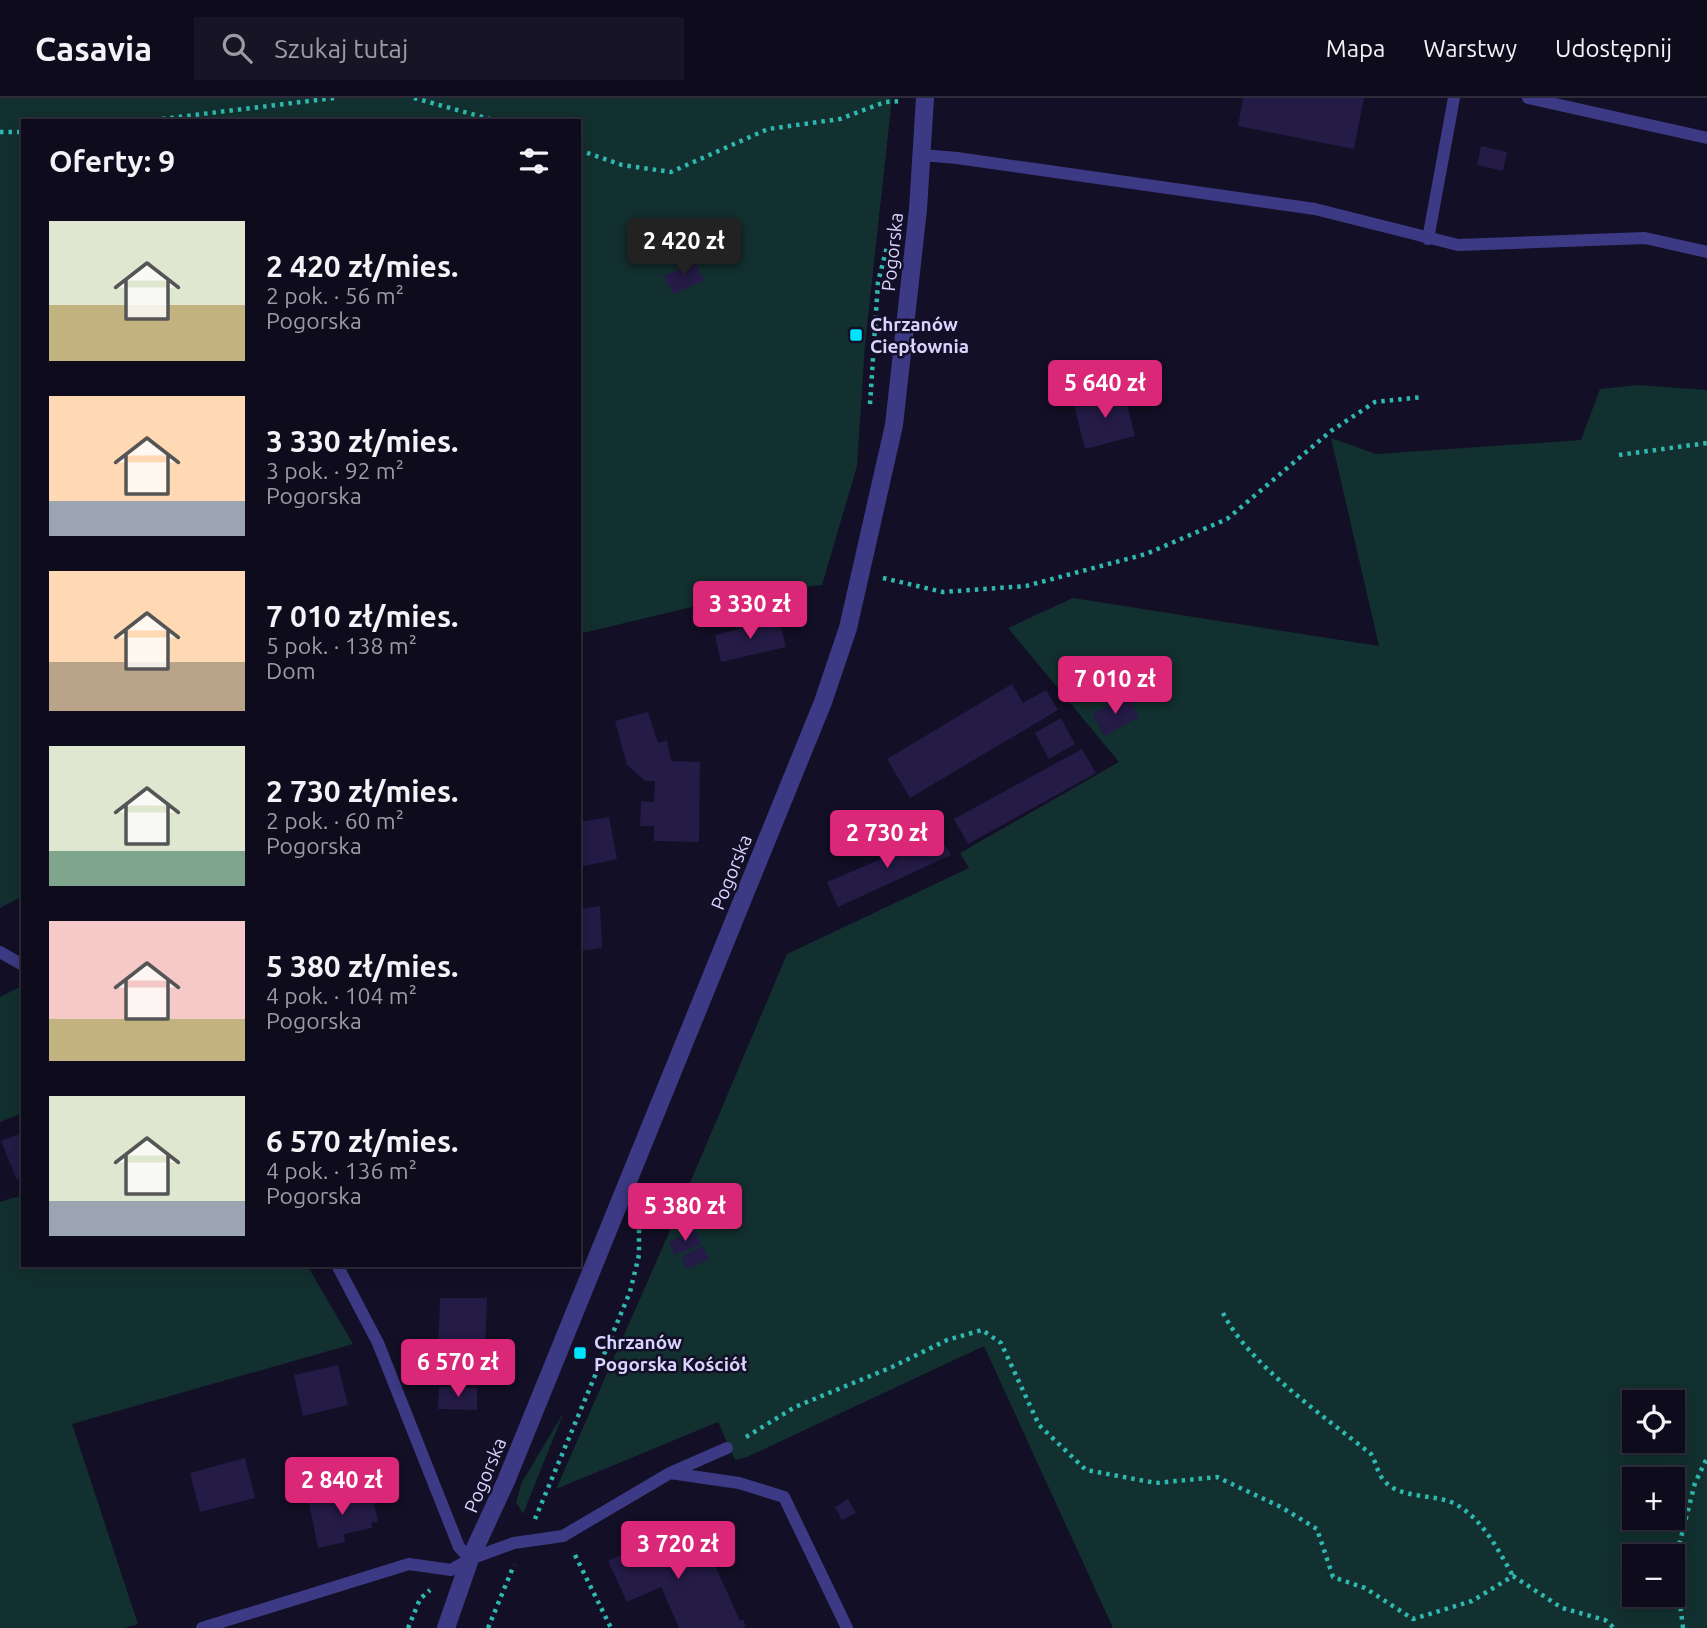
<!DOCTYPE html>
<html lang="pl">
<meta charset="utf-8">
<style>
:root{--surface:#0e0b1c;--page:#171425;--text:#f1f3f6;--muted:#9b9ba3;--line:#2e2b3b;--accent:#db2777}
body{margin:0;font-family:Ubuntu,sans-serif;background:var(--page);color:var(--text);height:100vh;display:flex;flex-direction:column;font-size:26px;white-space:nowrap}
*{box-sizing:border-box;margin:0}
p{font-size:23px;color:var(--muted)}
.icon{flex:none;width:38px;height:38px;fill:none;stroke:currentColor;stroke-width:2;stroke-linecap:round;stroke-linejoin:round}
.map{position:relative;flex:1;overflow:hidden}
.drawer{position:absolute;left:21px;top:21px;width:560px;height:1148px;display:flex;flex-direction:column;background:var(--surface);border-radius:0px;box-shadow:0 4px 18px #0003,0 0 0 2px var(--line)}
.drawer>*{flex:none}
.tools{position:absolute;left:1622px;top:1292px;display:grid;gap:14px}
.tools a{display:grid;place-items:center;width:63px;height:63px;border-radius:0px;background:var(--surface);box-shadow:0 4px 18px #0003,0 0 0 2px var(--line);font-size:35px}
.price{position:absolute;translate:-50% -60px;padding:0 16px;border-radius:7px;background:var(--accent);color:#fff;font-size:23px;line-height:46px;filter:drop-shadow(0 2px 4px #0008)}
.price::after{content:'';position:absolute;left:50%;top:42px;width:21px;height:16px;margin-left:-10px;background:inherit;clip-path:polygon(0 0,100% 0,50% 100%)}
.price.selected{background:#222;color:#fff}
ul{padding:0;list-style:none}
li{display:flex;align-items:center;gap:21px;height:175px;padding:0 28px}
li span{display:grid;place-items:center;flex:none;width:196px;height:140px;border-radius:0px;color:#555}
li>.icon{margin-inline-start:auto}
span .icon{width:84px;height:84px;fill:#fffc;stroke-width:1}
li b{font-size:30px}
h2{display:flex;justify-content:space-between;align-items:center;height:84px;padding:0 28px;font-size:30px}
header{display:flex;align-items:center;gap:42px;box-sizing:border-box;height:98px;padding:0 35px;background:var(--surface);border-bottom:2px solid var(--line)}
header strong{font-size:33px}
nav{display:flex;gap:38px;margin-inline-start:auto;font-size:24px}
.search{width:490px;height:63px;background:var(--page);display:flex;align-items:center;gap:18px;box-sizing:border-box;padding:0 24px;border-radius:0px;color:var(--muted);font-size:26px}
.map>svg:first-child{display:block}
.green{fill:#12302f;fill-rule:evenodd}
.building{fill:#241b47}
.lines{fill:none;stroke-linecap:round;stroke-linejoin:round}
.path{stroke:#2fb8b0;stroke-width:4.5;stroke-dasharray:3.5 5;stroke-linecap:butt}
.service{stroke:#3d3a85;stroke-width:12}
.tertiary{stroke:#3d3a85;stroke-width:18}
.poi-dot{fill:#00e5ff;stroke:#130f26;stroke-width:2.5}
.labels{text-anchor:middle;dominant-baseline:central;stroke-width:5;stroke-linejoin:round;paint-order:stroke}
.street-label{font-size:19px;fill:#d9d4ff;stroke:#130f26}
.poi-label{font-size:19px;font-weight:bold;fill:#d9d4ff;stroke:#130f26;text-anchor:start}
</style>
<header>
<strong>Casavia</strong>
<div class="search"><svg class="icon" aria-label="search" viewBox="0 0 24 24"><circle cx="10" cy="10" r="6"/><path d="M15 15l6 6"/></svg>Szukaj tutaj</div>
<nav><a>Mapa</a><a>Warstwy</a><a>Udostępnij</a></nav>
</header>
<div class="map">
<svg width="1707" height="1530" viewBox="0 0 1707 1530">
<rect width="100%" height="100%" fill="#130f26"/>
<!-- green -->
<path class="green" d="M0,0H892L865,247L857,368L822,487L742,497L579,536V23H23V798L0,810Z
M1638,287L1707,292V1530H1113L984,1248L747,1359L735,1362L718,1324L556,1391L668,1137L787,856L969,770L960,755L1119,664L1008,530L1073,500L1379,548L1331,340L1376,356L1581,342L1600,291ZM1634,1304H1673V1342H1634ZM1634,1381H1673V1419H1634ZM1634,1458H1673V1496H1634Z
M18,890L23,892V1015L0,1024V899Z
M23,1097V1167H307L353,1246L72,1326L138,1526L124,1530H0V1104Z
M564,1314L523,1416L516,1404L522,1384Z"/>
<!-- building -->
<path class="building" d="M1243,0H1364L1354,51L1238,28Z
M1481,48L1507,54L1503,73L1477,67Z
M695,164L704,182L673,196L664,178Z
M1124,294L1135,338L1085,351L1074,307Z
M779,521L786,549L721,564L715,537Z
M1089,562L1106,585L1078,605L1061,582Z
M1012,586L1023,605L1046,592L1058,612L910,700L887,661Z
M1127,597L1139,619L1104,638L1092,616Z
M648,614L658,645L667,642L671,663L700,664L699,744L654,743V728H640L641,703L654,704L655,683H645L627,667L615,623Z
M1061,620L1075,646L1049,661L1035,635Z
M1082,651L1096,675L968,746L954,721Z
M609,719L617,761L579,769V724Z
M938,737L951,757L838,809L827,784Z
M600,808L602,850L579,853V811Z
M23,1034V1080L17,1082L1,1043Z
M695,1132L701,1146L675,1157L669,1144Z
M703,1148L709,1161L687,1171L681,1159Z
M440,1200H487L485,1257L438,1256Z
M338,1267L348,1307L303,1318L294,1277Z
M439,1289L477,1290V1312L438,1311Z
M245,1360L255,1400L200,1414L190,1375Z
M371,1391L378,1423L371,1425L372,1430L344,1436L345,1444L318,1450L309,1405Z
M848,1401L856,1415L842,1422L835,1409Z
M690,1427L708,1467L714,1465L740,1523L743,1521L746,1528L742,1530H679L661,1489L627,1504L608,1463Z"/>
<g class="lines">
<!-- path -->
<path class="path" d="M414,0L497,23
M145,23L334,0
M0,34H23
M579,52L622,67L671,74L768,31L840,21L885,4L901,3
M870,306L878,184L887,149
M1619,357L1707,345
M883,480L943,494L1026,488L1146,456L1227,421L1331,333L1375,304L1423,299
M1223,1215C1249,1267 1325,1319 1371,1356C1376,1364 1377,1373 1382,1380C1398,1403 1435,1394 1457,1407C1483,1422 1499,1453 1513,1478
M746,1339L795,1309L892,1269L947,1242L982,1232L1001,1245L1039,1327L1086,1372L1156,1385L1217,1379L1281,1409L1317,1431L1333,1479L1365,1490L1413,1521L1472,1503L1513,1478L1562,1510L1605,1522L1614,1530
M535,1421L630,1194L639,1157V1124
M575,1457L611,1530
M408,1530L420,1501L430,1492
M488,1530L514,1467
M1683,1530L1675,1463L1695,1385L1707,1360"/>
<!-- service -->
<path class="service" d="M1528,0L1707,40
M922,57L957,60L1315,111L1458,147L1645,140L1707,154
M1428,141L1454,0
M0,854L23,867
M337,1167L378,1245L459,1449L470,1461
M670,1375L739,1385L784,1399L847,1530
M202,1530L409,1466L451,1472L470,1461L514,1445L563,1438L670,1375L727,1350"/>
<!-- tertiary -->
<path class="tertiary" d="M446,1530L470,1461L506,1383L823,604L848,530L894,327L918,111L925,0"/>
</g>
<!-- markers -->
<g class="poi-dot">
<rect x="849" y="230" width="14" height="14" rx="3.5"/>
<rect x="573" y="1248" width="14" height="14" rx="3.5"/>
</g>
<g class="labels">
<!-- street labels -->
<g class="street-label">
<text transform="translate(892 154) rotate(-84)">Pogorska</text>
<text transform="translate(731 774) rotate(-68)">Pogorska</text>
<text transform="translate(485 1377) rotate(-67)">Pogorska</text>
</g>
<!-- poi labels -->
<g class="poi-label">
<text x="870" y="226">Chrzanów<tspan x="870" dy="22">Ciepłownia</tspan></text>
<text x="594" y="1244">Chrzanów<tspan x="594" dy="22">Pogorska Kościół</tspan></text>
</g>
</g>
</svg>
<div class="tools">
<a><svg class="icon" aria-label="locate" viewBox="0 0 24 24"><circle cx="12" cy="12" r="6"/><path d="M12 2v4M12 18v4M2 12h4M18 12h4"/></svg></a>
<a>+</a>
<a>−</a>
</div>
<b class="price selected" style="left:684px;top:180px">2 420 zł</b>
<b class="price" style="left:1105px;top:322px">5 640 zł</b>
<b class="price" style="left:750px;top:543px">3 330 zł</b>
<b class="price" style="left:1115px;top:618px">7 010 zł</b>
<b class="price" style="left:887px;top:772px">2 730 zł</b>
<b class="price" style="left:685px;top:1145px">5 380 zł</b>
<b class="price" style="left:458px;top:1301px">6 570 zł</b>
<b class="price" style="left:342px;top:1419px">2 840 zł</b>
<b class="price" style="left:678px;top:1483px">3 720 zł</b>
<section class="drawer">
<h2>Oferty: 9<svg class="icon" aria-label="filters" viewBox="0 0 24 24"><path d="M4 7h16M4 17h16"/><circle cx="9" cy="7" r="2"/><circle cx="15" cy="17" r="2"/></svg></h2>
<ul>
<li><span style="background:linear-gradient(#dfe7d0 60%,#c2b280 0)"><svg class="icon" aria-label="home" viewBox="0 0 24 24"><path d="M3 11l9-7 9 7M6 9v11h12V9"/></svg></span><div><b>2 420 zł/mies.</b><p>2 pok. · 56 m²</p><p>Pogorska</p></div></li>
<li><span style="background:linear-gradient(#ffd9b3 75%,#9aa5b1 0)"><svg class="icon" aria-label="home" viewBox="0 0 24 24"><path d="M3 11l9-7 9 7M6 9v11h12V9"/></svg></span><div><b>3 330 zł/mies.</b><p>3 pok. · 92 m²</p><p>Pogorska</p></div></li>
<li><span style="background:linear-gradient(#ffd9b3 65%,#b9a48a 0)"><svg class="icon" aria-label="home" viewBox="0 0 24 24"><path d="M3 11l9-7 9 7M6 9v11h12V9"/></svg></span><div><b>7 010 zł/mies.</b><p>5 pok. · 138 m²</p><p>Dom</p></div></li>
<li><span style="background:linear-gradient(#dfe7d0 75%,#7fa58c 0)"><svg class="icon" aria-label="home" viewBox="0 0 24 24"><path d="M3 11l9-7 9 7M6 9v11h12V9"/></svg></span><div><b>2 730 zł/mies.</b><p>2 pok. · 60 m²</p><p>Pogorska</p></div></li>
<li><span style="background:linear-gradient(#f6c9c9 70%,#c2b280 0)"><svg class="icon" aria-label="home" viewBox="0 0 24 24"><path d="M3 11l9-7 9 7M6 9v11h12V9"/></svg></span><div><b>5 380 zł/mies.</b><p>4 pok. · 104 m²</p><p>Pogorska</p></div></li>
<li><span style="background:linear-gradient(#dfe7d0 75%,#9aa5b1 0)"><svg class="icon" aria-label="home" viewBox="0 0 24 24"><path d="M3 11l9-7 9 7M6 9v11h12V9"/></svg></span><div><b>6 570 zł/mies.</b><p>4 pok. · 136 m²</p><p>Pogorska</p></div></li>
</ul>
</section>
</div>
